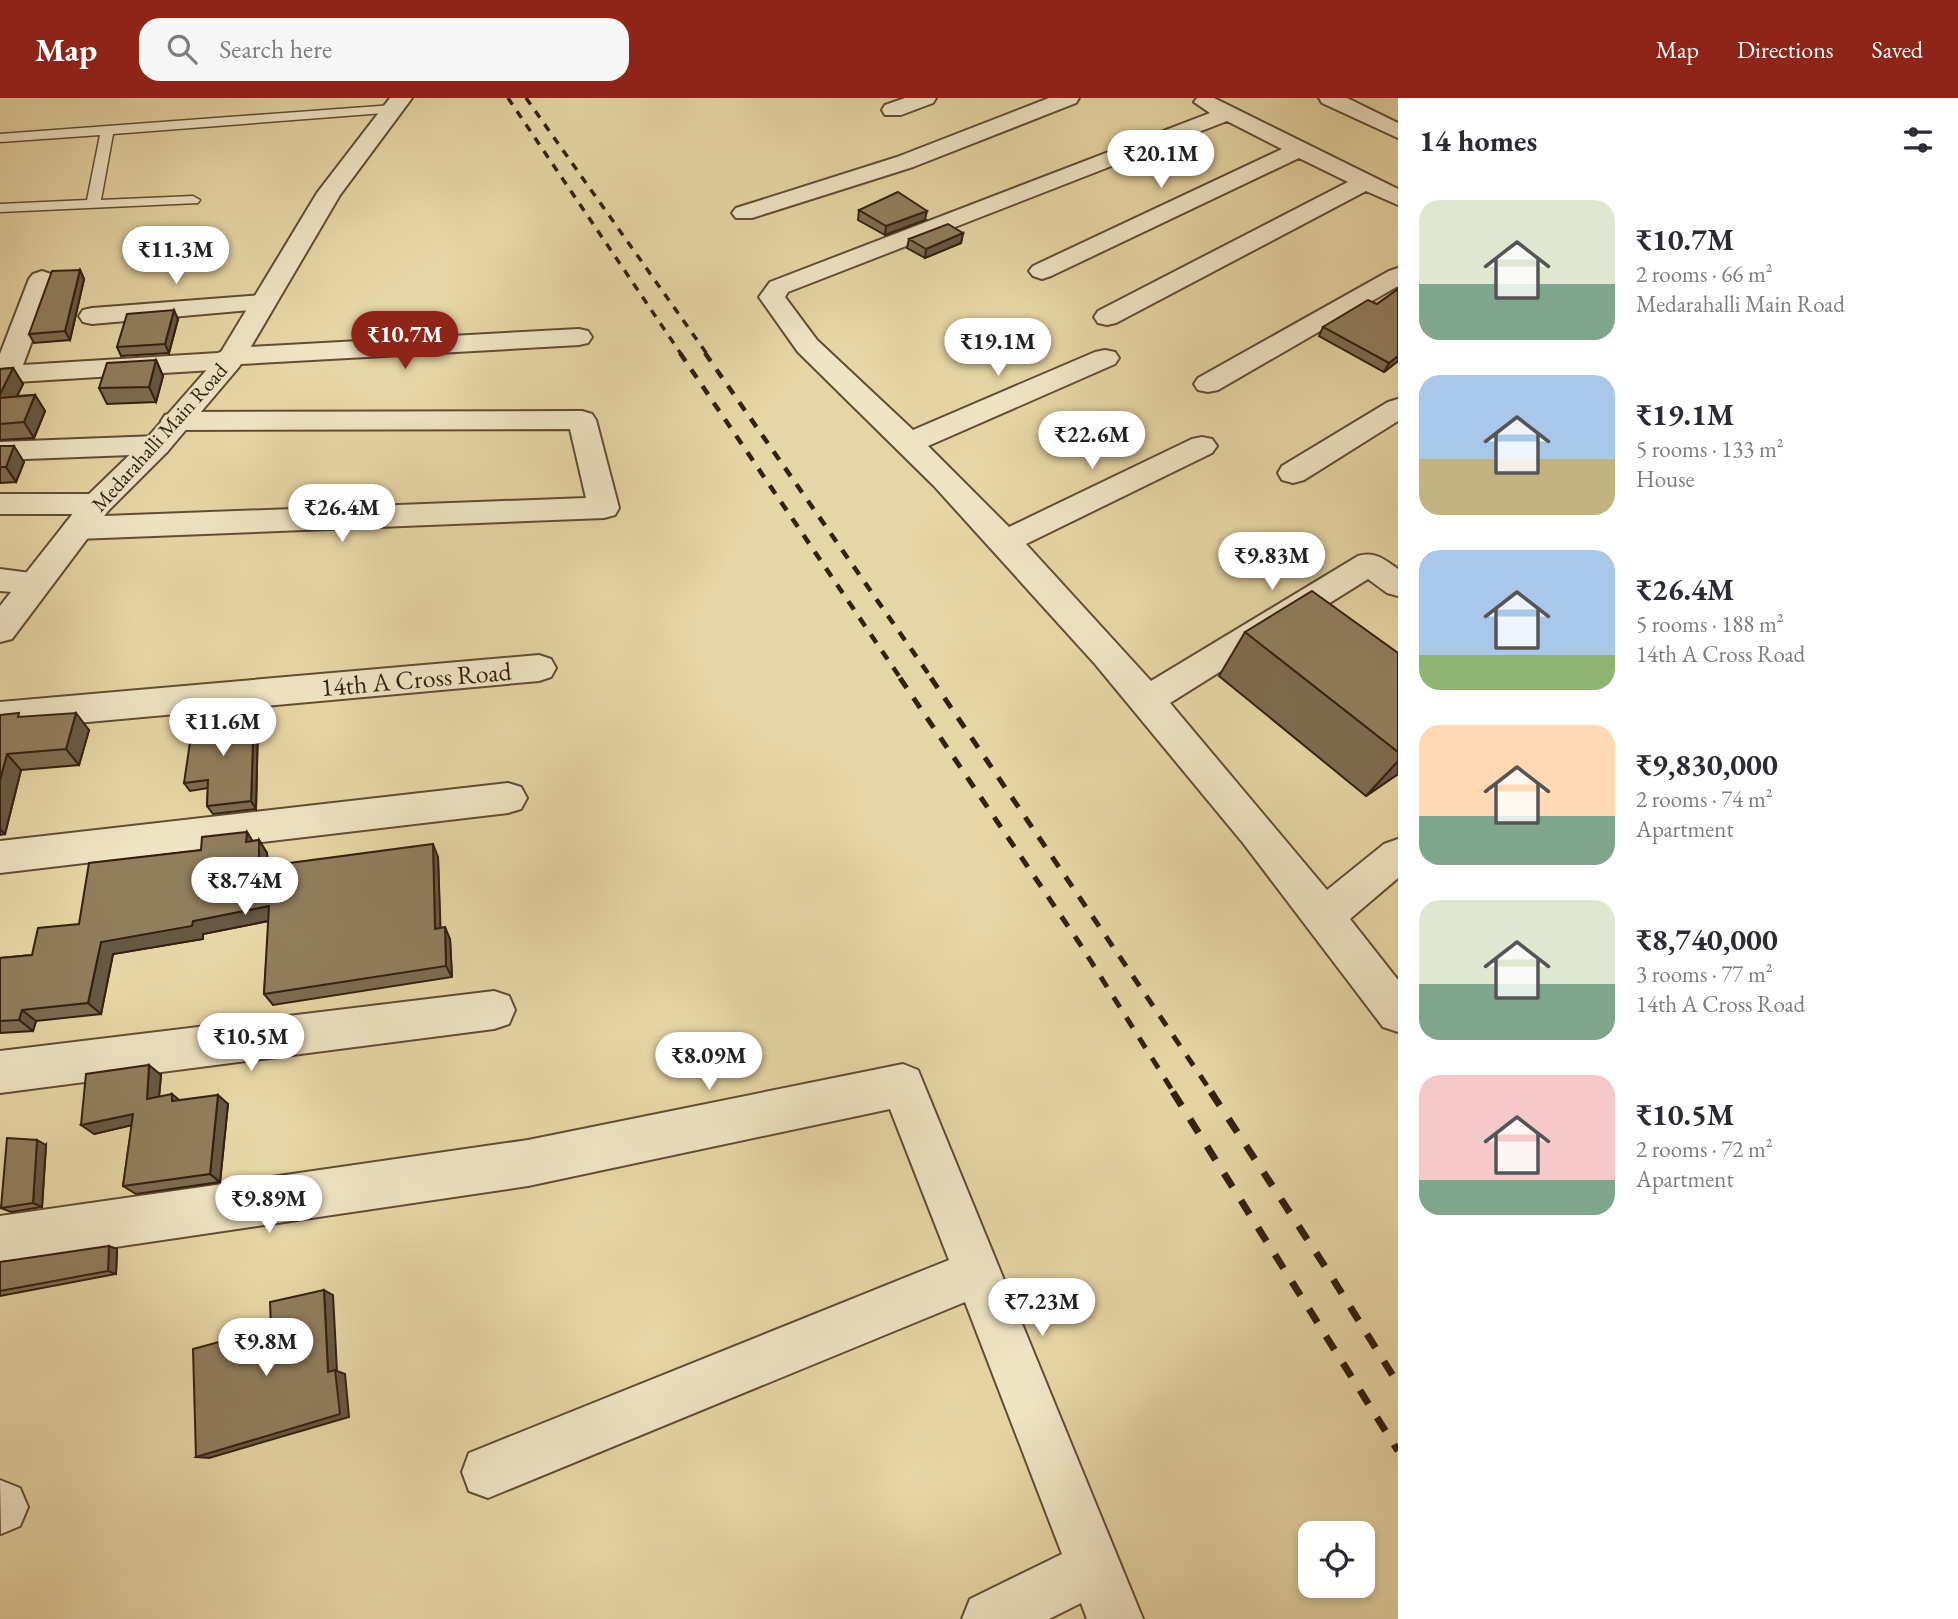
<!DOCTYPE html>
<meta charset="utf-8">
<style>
:root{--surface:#fff;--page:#f7f7f7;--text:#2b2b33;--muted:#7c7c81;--accent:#8f2418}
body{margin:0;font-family:"EB Garamond",serif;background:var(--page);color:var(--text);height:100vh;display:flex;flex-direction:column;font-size:26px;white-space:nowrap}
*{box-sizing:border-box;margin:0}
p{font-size:23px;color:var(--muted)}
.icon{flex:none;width:38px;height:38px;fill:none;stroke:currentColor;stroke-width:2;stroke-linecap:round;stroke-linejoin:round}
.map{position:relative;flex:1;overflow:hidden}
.drawer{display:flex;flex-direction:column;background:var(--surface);width:560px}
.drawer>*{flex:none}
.tools{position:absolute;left:1298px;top:1423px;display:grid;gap:14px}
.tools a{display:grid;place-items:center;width:77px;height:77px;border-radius:14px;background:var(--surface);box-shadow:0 4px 10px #0003;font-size:35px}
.price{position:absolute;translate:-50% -60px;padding:0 16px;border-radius:24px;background:#fff;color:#222;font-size:23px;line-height:46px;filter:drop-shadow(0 2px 4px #0008)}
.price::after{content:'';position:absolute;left:50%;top:42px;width:21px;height:16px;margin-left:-10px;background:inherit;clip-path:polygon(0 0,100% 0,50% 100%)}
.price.selected{background:var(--accent);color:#fff}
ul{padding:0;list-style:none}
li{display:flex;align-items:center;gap:21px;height:175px;padding:0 21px}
li span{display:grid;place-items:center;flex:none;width:196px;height:140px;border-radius:21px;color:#555}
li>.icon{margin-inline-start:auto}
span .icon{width:84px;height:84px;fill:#fffc;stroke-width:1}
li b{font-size:30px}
h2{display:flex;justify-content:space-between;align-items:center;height:84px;padding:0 21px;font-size:30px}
header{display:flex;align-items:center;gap:42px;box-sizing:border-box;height:98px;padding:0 35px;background:var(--accent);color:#fff}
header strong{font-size:33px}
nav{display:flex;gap:38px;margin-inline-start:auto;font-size:24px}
.search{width:490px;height:63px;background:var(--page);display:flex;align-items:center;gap:18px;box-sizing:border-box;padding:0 24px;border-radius:21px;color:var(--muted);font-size:26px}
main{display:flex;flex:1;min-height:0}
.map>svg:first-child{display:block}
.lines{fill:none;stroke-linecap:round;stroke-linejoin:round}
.service-casing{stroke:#614d35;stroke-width:3}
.minor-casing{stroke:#614d35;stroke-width:4}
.tertiary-casing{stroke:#614d35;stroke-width:4}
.service{fill:#efe4c4;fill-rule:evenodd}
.minor{fill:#efe4c4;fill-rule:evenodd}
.tertiary{fill:#efe4c4;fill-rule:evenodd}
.rail-far3{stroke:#341f10;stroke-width:3.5;stroke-dasharray:8 8;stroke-linecap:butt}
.rail-far2{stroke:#341f10;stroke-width:4.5;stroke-dasharray:10 10;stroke-linecap:butt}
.rail-far1{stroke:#341f10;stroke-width:5;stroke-dasharray:12 12;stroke-linecap:butt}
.rail{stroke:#341f10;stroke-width:7;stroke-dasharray:16 16;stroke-linecap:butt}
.wall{fill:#7d6c50;stroke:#341f10;stroke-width:2}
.shaded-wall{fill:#665841;stroke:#341f10;stroke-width:2}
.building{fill:#917e5d;stroke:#341f10;stroke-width:2}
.labels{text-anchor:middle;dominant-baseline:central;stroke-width:5;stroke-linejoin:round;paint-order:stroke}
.far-street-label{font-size:21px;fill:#341f10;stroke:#efe4c4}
.street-label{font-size:26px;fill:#341f10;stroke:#efe4c4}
</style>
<header>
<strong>Map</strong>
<div class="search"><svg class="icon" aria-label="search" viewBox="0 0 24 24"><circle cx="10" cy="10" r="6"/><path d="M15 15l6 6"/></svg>Search here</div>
<nav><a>Map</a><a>Directions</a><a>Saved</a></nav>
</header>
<main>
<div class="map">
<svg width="1398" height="1521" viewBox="0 0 1398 1521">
<rect width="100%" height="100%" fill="#e7d6a5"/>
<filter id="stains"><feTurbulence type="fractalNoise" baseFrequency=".00286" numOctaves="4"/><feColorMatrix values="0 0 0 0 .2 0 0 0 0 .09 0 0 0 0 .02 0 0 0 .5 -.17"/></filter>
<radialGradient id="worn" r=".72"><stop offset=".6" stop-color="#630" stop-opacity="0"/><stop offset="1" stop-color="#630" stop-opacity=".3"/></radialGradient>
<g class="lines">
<!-- service casing -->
<g class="service-casing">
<path id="service" d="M393,7L399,11L397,14L113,36L101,102L193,98L200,102L198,105L0,114V106L87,102L100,37L0,44V36Z"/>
</g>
<!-- minor casing -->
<g class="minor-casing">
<path id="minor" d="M905,0H936L933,5L901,17H885L882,12L885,7Z
M1049,0H1079L1076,5L913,69L752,120H736L732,115L736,110L897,59Z
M1197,0H1214L1398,91V107L1366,93L1116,225L1107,227L1098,225L1094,219L1098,213L1348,84L1299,60L1051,178L1042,181L1033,178L1029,173L1033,168L1282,51L1227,23L788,194L785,199L817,242L913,332L1095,254L1105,252L1115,254L1119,260L1115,266L928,348L1009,429L1192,341L1202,339L1212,341L1217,348L1212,355L1026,446L1151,583L1358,458C1375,453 1384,461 1398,471V498L1387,495L1368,481L1170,605L1327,792L1384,746L1398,741V780L1350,821L1398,882V934L1383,929L1243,745L1095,566L934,388L798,254L759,199L770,184L1210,15L1194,4Z
M1319,0H1347L1398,25V40L1322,5Z
M1398,170V188L1218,292L1208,294L1198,292L1194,286L1198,280L1389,173Z
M42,173L51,176L55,181L23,267L218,255L230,250L579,231L588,233L592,239L588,245L579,247L241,266L229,271L0,285V256L29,181L33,176Z
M263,197L272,200L276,205L272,210L92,226L83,224L79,218L83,212L92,210Z
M1398,301V323L1304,382L1293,385L1282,382L1278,375L1282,368L1388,304Z
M582,313L592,316L596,322L619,410L615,417L604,420L78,441L67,437L62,430L67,423L78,419L586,400L570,331L175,332L165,329L161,323L165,317L175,314Z
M157,338L167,340L172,347L167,354L157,356L0,362V344Z
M0,396H97L108,399L112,406L108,413L97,416H0Z
M0,471L46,477L51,485L46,493L35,496L0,493Z
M539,557L551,561L556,570L551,579L539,583L0,632V604Z
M508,685L521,689L527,700L521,711L508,715L0,775V743Z
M494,893L509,898L515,912L509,926L494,931L0,995V953Z
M903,966L918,972L1143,1521H1087L1081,1505L1049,1521H962L970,1501L1062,1456L965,1204L488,1400L469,1393L462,1374L469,1355L949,1162L890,1011L528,1088L0,1166V1118L528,1042Z
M0,1382L20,1390L28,1409L20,1428L1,1436Z"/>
</g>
<!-- tertiary casing -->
<g class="tertiary-casing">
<path id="tertiary" d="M390,0H412L340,97L239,269L167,354L108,413L12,541L0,544V508L86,399L147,340L218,259L317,95Z"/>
</g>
<!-- service -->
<use href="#service" class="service"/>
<!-- minor -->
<use href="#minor" class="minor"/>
<!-- tertiary -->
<use href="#tertiary" class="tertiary"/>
<!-- rail-far3 -->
<path class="rail-far3" d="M508,0L681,256
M526,0L707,256"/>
<!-- rail-far2 -->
<path class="rail-far2" d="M680,255L901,581
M705,255L932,581"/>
<!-- rail-far1 -->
<path class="rail-far1" d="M900,580L1080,846L1174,995
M931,580L1212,995"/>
<!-- rail -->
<path class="rail" d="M1173,994L1398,1353
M1211,994L1328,1173L1398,1286"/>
</g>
<!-- wall -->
<path class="wall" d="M859,112L925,122L885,137L858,122Z
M963,135L961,145L925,160L907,150L909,141Z
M80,172L84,181L70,242L34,245L29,236Z
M1398,191V263L1384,274L1319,238L1323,229L1377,206Z
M178,221L169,255L121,258L117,249Z
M156,262L163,278L156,304L107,306L99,290Z
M13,270L23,286L17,298L35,297L45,313L34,340L0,342V271Z
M0,348L24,364L16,384L0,385Z
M1245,534L1398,555V676L1366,698L1219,578Z
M0,617L22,619L89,632L79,667L21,672L5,736L0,737Z
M258,624L256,711L213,716L207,708L208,690L190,693L184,685Z
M247,734L252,743L259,742L267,755L268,768L438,759L440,830L450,841L452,879L273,907L264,896L269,823L203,836V841L113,856L101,916L36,923L33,933L0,935V860L32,857L79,826L201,752Z
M161,977L159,999L179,1002L228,1006L220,1084L136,1096L123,1088L132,1027L94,1036Z
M46,1047L42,1109L11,1114L1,1110Z
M117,1151L116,1176L0,1198V1164Z"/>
<!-- shaded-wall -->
<path class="shaded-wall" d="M927,113L925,122L885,137L886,128Z
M963,135L961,145L925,160L926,151Z
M80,172L84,181L70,242L65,233Z
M174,212L178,221L169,255L165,246Z
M1398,258V263L1384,274L1389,265Z
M156,262L163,278L156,304L149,289Z
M13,270L23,286L8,316L0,303V296Z
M35,297L45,313L34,340L24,324Z
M14,348L24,364L16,384L6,369Z
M76,615L89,632L79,667L66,651Z
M254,616L258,624L256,711L251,703Z
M7,656L21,672L5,736L0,731V682Z
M1398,663V676L1366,698Z
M247,734L255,747L246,744Z
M259,742L267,755L268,782L259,769Z
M433,746L438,759L441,843L435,831Z
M269,808L278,821L203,836V841L113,856L101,916L88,905L101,844L193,823Z
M445,829L450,841L452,879L446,868Z
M22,912L36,923L33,933L19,922Z
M149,967L161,977L158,1010L147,1001Z
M172,996L183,1005L172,1003Z
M218,997L228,1006L220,1084L210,1076Z
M133,1016L145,1024L94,1036L81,1027Z
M37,1042L46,1047L42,1109L33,1105Z
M109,1148L117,1151L116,1176L108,1173Z
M324,1192L333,1197L337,1273L345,1276L349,1319L209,1360L196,1359L328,1274Z"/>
<!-- building -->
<path class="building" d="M898,94L927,113L886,128L859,112Z
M948,126L963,135L926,151L909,141Z
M80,172L65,233L29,236L52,173Z
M1398,191V258L1389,265L1323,229L1368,202L1377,206Z
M174,212L165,246L117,249L127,216Z
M156,262L149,289L99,290L107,265Z
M13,270L0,296V271Z
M35,297L24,324L0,326V300Z
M0,348H14L6,369H0Z
M1312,493L1398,555V654L1245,534Z
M19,615L18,619L76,615L66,651L7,656L0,682V617Z
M254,616L251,703L207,708L208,682L184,685L193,624Z
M247,734L246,744L259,742V769L433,746L435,831L445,829L446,868L264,896L269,808L193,823L192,828L101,844L88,905L22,912L19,922L0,923V860L32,857L38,830L79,826L89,765L201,752L202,739Z
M149,967L147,1001L172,996V1003L218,997L210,1076L123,1088L133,1016L81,1027L86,976Z
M7,1040L37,1042L33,1105L1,1110Z
M109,1148L108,1173L0,1193V1164Z
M324,1192L328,1274L335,1272L340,1316L196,1359L193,1251L271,1230L270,1204Z"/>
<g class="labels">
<!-- far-street labels -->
<g class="far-street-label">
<text transform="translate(159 339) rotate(-48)">Medarahalli Main Road</text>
</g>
<!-- street labels -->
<g class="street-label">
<text transform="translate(416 581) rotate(-5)">14th A Cross Road</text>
</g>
</g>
<rect width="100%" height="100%" filter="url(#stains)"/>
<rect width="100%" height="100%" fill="url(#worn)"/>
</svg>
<div class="tools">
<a><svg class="icon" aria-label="locate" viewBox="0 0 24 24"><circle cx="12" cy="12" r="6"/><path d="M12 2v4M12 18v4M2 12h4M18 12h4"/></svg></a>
</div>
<b class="price" style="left:1161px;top:92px">₹20.1M</b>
<b class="price" style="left:176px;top:188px">₹11.3M</b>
<b class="price selected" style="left:405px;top:273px">₹10.7M</b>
<b class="price" style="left:998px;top:280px">₹19.1M</b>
<b class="price" style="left:1092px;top:373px">₹22.6M</b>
<b class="price" style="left:342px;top:446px">₹26.4M</b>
<b class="price" style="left:1272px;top:494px">₹9.83M</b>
<b class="price" style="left:223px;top:660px">₹11.6M</b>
<b class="price" style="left:245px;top:819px">₹8.74M</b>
<b class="price" style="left:251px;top:975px">₹10.5M</b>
<b class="price" style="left:709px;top:994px">₹8.09M</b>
<b class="price" style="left:269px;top:1137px">₹9.89M</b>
<b class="price" style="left:1042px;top:1240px">₹7.23M</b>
<b class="price" style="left:266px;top:1280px">₹9.8M</b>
</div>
<section class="drawer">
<h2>14 homes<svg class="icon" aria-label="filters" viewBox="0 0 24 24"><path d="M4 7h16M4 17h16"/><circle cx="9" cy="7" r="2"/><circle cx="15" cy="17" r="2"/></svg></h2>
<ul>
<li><span style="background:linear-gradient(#dfe7d0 60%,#7fa58c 0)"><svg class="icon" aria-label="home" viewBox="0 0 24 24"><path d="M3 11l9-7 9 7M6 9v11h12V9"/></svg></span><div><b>₹10.7M</b><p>2 rooms · 66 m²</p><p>Medarahalli Main Road</p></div></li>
<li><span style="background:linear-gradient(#a9c7e8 60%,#c2b280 0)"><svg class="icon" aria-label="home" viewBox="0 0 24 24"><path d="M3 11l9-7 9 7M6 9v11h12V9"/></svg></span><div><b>₹19.1M</b><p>5 rooms · 133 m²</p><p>House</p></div></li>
<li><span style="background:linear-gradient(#a9c7e8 75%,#8fb573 0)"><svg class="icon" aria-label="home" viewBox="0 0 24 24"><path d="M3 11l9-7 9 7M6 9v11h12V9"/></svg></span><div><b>₹26.4M</b><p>5 rooms · 188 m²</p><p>14th A Cross Road</p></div></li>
<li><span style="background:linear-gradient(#ffd9b3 65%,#7fa58c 0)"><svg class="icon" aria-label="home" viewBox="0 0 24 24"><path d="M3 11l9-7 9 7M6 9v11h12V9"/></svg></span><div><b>₹9,830,000</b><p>2 rooms · 74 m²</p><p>Apartment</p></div></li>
<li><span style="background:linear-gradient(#dfe7d0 60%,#7fa58c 0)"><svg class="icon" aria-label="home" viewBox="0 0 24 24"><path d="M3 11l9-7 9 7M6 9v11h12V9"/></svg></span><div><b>₹8,740,000</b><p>3 rooms · 77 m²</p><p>14th A Cross Road</p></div></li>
<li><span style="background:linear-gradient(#f6c9c9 75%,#7fa58c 0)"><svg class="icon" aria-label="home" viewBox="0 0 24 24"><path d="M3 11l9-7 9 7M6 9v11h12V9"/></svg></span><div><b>₹10.5M</b><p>2 rooms · 72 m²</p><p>Apartment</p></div></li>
</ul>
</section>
</main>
